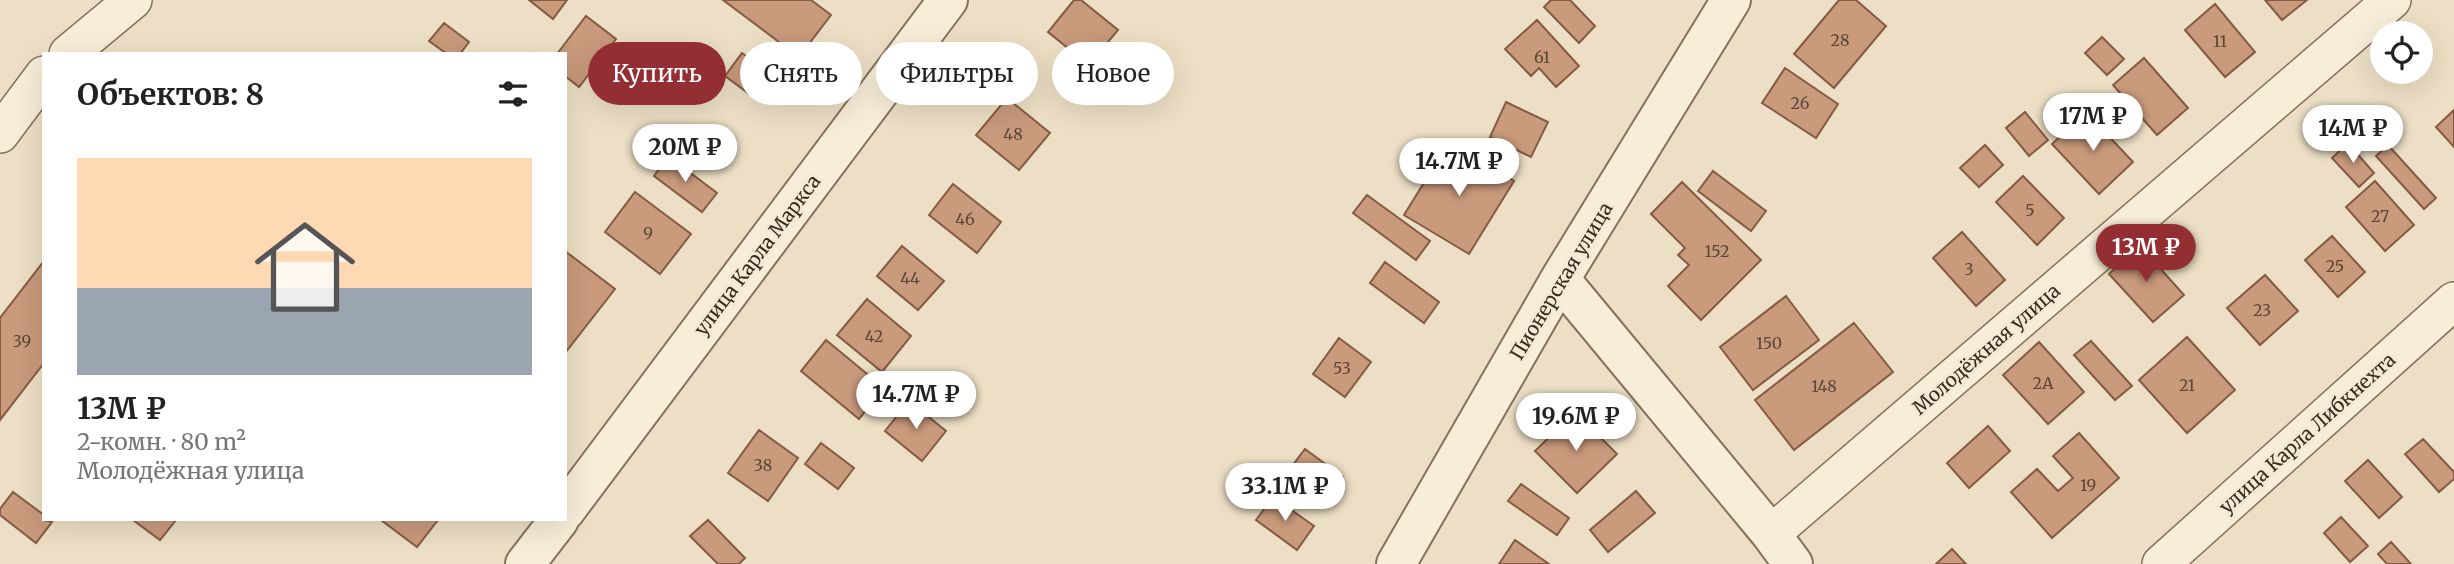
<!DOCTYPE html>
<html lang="ru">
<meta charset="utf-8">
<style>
:root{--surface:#fff;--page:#f2f2f2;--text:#222;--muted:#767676;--accent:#932e32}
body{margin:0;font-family:Merriweather,serif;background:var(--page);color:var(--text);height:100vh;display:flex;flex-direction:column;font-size:26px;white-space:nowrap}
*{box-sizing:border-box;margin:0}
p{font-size:23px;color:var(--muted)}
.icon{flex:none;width:38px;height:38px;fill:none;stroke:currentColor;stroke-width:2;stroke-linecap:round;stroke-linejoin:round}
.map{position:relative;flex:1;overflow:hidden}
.side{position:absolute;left:42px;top:52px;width:525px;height:469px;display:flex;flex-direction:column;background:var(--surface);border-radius:0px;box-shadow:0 7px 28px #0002}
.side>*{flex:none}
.hud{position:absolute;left:588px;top:42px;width:665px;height:63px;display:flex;gap:14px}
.fabs{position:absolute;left:2370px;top:21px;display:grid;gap:14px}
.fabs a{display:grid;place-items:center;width:63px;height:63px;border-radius:50%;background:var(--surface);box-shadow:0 7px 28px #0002;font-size:35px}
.price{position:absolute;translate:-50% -60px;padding:0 16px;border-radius:24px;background:#fff;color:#222;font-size:23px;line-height:46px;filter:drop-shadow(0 2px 4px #0008)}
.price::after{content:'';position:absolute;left:50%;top:42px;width:21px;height:16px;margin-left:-10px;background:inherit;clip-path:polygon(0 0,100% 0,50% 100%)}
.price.active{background:var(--accent);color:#fff}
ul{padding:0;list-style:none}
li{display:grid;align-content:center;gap:14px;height:371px;padding:0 35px}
li span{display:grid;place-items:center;height:217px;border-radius:0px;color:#555}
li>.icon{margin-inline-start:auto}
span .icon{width:126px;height:126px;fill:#fffc;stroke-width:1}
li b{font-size:30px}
h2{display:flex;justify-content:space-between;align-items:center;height:84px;padding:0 35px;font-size:30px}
.pill{padding:0 24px;border-radius:32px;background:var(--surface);box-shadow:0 7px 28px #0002;font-size:24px;line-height:63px}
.pill.active{background:var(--accent);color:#fff}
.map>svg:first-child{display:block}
.building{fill:#c99a7c;stroke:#855b43;stroke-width:2}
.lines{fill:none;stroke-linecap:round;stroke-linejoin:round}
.minor-casing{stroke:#86715c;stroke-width:40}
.tertiary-casing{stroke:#86715c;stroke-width:42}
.minor{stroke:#f7edd8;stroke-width:37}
.tertiary{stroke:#f7edd8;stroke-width:38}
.labels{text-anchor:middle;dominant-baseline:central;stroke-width:6;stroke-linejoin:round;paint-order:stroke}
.number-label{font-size:16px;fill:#5c4636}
.street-label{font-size:19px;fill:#372a1f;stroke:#f4ead4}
</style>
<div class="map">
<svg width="2454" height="564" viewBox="0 0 2454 564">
<rect width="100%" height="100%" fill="#ecdfc5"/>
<!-- building -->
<path class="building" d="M529,0H567L553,19Z
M723,0H811L831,15L799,57Z
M1074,0H1081L1118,30L1089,65L1048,32Z
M1551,0H1570L1595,26L1579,43L1544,7Z
M1839,0H1856L1886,26L1834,88L1794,54Z
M2265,0H2307L2282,20Z
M2215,4L2255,52L2225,77L2185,30Z
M586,16L616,39L579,87L565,76V54H557Z
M1537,20L1579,66L1556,87L1539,68L1531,76L1505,49Z
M444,23L469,42L460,54H447L429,41Z
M2102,37L2124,59L2107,75L2085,53Z
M742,53L773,76L756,99L725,76Z
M2144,58L2188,108L2157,135L2113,85Z
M1785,68L1838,104L1816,138L1762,103Z
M1007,98L1050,133L1019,170L976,135Z
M1506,102L1548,122L1531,157L1490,137Z
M2454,110V147L2436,127Z
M2025,112L2048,140L2029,156L2006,128Z
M2086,112L2133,162L2099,194L2052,144Z
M1450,141L1514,181L1469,254L1404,215Z
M2348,143L2374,173L2359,187L2332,158Z
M1985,145L2003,165L1979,187L1960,168Z
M2388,145L2436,198L2424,209L2376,156Z
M668,156L717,193L702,212L654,176Z
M1713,171L1766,211L1751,231L1698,191Z
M2023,176L2064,218L2037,245L1996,202Z
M2375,181L2414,225L2385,251L2346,207Z
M1682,182L1761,260L1701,320L1668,286L1689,265L1678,255L1685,248L1651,214Z
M953,184L1001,222L977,253L929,215Z
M635,192L691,234L660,274L605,232Z
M1367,195L1430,241L1416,260L1353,213Z
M1962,232L2005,280L1976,306L1933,258Z
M2332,236L2365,272L2338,297L2305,260Z
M902,246L944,281L918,310L877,276Z
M2140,246L2184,295L2153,322L2109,274Z
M565,251L615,289L565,353Z
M44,261V363L0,420V318Z
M1385,262L1439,302L1424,323L1370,283Z
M2265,275L2298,311L2260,345L2227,308Z
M1786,296L1819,340L1753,390L1720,347Z
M867,299L911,336L882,372L837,335Z
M1854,323L1893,372L1794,450L1755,400Z
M2187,337L2235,390L2187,433L2139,380Z
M1339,338L1371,362L1345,397L1313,374Z
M826,340L884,388L859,419L801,371Z
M2091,341L2132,386L2115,400L2074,355Z
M2039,342L2084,392L2048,424L2003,375Z
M909,401L946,431L922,461L885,431Z
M1575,412L1617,454L1577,493L1535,451Z
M1988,426L2010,451L1969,488L1947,463Z
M759,430L798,458L768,501L728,473Z
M2079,433L2119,478L2052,538L2011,492L2037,469L2058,491L2073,478L2053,456Z
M2423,439L2454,472V479L2439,492L2405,454Z
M821,443L854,468L838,489L805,464Z
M1305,449L1343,477L1321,505L1283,478Z
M2368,460L2402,497L2379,518L2345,481Z
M1521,484L1569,518L1557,535L1508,501Z
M1636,491L1655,513L1608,552L1590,530Z
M13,492L44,515V520L52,522L36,543L0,515V509Z
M1273,497L1314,526L1297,550L1256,520Z
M2341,517L2368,546L2350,562L2324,533Z
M133,520H176L160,540Z
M381,520H438L417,547Z
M708,520L745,558L739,564H718L690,536Z
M1515,540L1549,564H1499Z
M2391,542L2411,564H2387L2378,554Z
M1952,549L1966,564H1936Z"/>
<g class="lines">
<!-- minor casing -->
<g class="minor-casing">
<path id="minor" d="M68,54L133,0
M0,134L44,75
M1771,534L2392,0
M2161,564L2454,301"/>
</g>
<!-- tertiary casing -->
<g class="tertiary-casing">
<path id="tertiary" d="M1560,279L1771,534L1793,564
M565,511L948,0
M525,564L559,520
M1396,564L1560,279L1731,0"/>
</g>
<!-- minor -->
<use href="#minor" class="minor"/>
<!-- tertiary -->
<use href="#tertiary" class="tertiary"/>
</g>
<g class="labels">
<!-- number labels -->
<g class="number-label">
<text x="1840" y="40">28</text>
<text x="2220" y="41">11</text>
<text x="1542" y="57">61</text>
<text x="1800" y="103">26</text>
<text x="1013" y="134">48</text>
<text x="2030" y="210">5</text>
<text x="2380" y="216">27</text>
<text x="965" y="219">46</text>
<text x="648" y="233">9</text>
<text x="1717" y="251">152</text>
<text x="2335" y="266">25</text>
<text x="1969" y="269">3</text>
<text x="910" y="278">44</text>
<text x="2262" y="310">23</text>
<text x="874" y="336">42</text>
<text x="22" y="341">39</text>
<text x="1769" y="343">150</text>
<text x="1342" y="368">53</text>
<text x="2043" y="383">2А</text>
<text x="2187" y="385">21</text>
<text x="1824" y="386">148</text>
<text x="763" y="465">38</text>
<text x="2088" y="485">19</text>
</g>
<!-- street labels -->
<g class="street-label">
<text transform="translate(757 255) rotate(-53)">улица Карла Маркса</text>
<text transform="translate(1561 281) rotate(-59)">Пионерская улица</text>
<text transform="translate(1986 349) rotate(-41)">Молодёжная улица</text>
<text transform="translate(2307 433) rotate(-42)">улица Карла Либкнехта</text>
</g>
</g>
</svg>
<div class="fabs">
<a><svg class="icon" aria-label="locate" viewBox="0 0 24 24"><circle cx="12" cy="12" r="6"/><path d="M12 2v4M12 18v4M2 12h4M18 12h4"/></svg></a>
</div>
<b class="price" style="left:2093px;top:153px">17M ₽</b>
<b class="price" style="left:2353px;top:165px">14M ₽</b>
<b class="price" style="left:685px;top:184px">20M ₽</b>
<b class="price" style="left:1459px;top:198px">14.7M ₽</b>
<b class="price active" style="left:2146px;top:284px">13M ₽</b>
<b class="price" style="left:916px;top:431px">14.7M ₽</b>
<b class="price" style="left:1576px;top:453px">19.6M ₽</b>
<b class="price" style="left:1285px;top:523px">33.1M ₽</b>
<div class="hud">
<a class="pill active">Купить</a>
<a class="pill">Снять</a>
<a class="pill">Фильтры</a>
<a class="pill">Новое</a>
</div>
<section class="side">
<h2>Объектов: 8<svg class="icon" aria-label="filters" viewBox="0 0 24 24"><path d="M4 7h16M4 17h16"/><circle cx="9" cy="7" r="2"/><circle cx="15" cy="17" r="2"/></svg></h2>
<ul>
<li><span style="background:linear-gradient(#ffd9b3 60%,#9aa5b1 0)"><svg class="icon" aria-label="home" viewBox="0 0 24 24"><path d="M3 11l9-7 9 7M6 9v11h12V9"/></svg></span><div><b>13M ₽</b><p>2-комн. · 80 m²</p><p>Молодёжная улица</p></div></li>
</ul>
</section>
</div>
